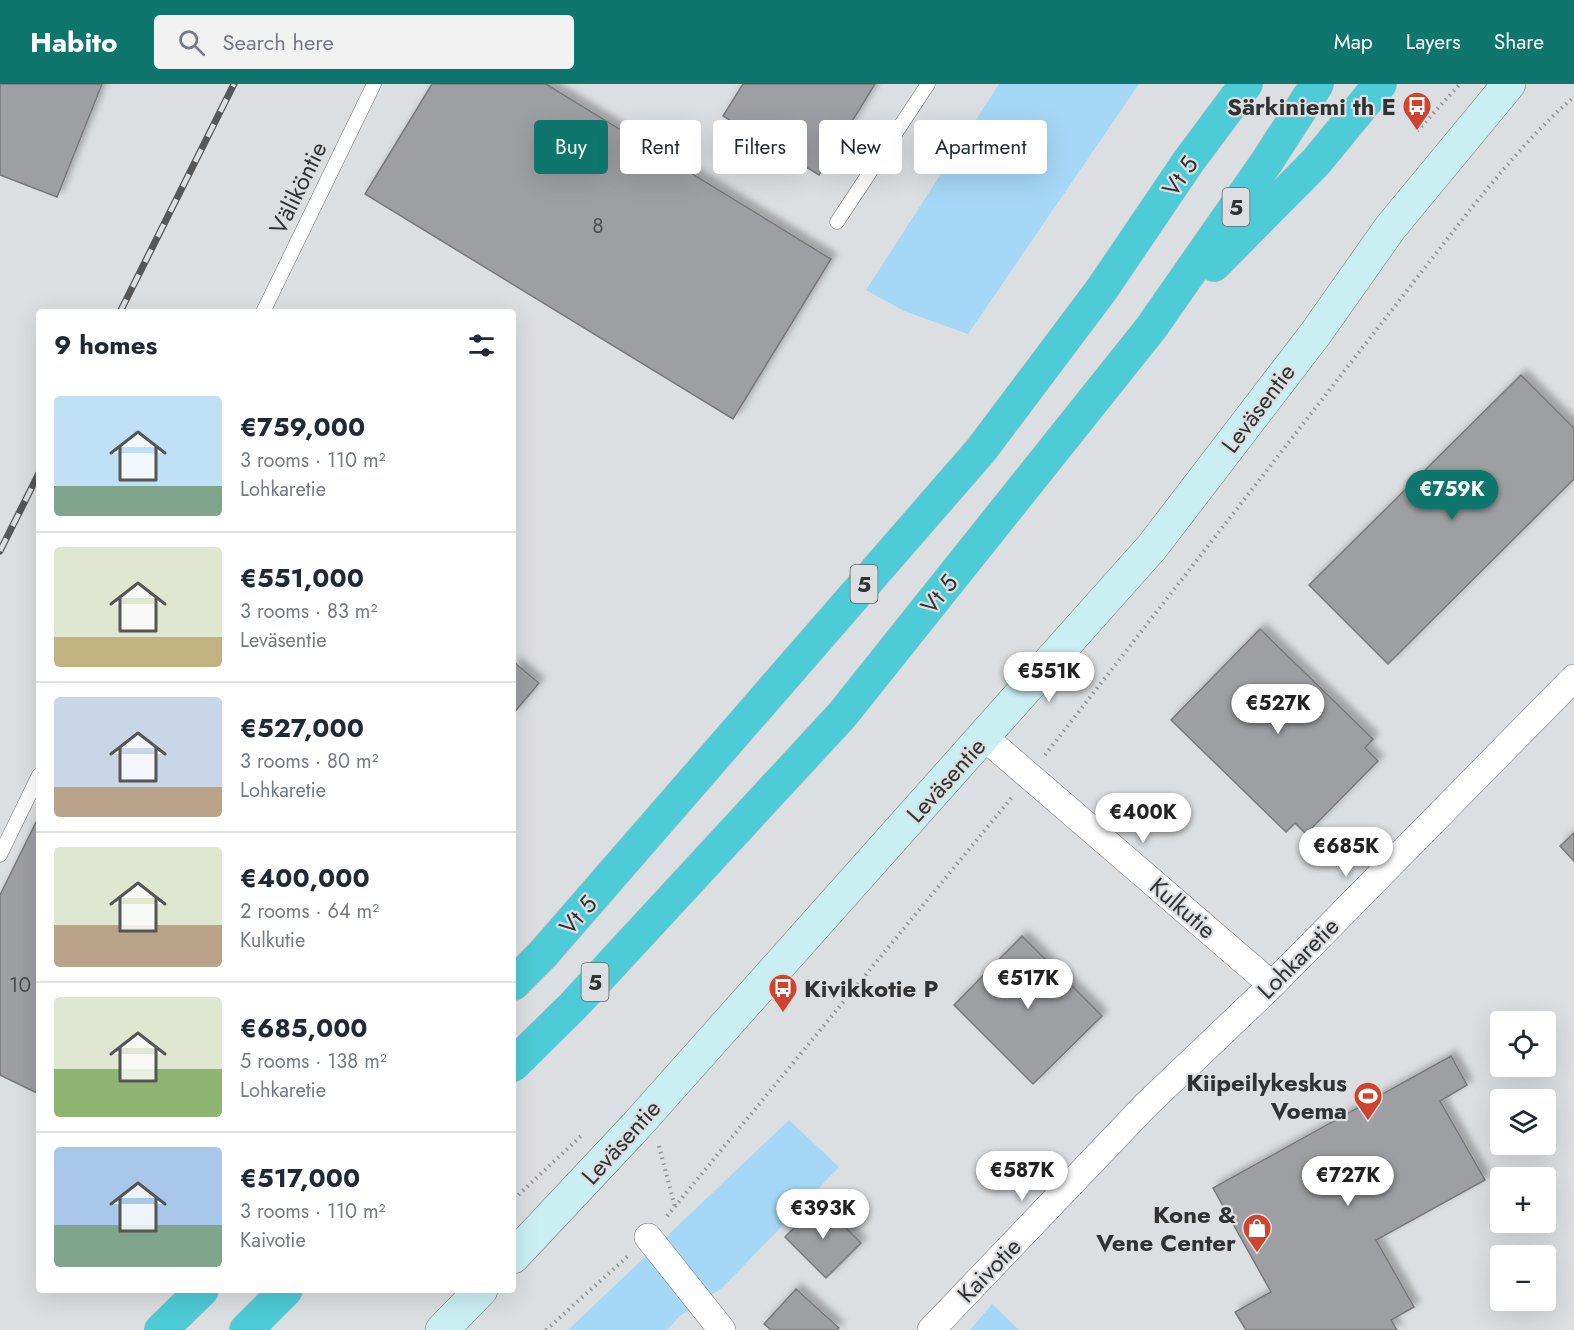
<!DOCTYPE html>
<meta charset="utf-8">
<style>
:root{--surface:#fff;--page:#f2f2f3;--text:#1f2937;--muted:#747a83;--line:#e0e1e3;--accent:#0f766e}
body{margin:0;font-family:Jost,sans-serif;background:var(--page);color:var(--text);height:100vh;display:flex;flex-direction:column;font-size:22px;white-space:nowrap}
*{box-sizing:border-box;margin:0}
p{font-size:20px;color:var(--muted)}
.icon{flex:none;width:33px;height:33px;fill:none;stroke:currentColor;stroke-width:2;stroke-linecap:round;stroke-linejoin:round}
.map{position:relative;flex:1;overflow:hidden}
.drawer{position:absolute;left:36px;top:225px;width:480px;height:984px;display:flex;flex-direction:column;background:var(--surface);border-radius:6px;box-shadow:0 6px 24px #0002}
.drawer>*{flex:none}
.guide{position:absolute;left:534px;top:36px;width:570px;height:54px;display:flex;gap:12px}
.tools{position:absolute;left:1490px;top:927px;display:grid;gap:12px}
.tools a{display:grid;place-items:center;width:66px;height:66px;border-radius:6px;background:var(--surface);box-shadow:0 6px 24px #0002;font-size:30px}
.price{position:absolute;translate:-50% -51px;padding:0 14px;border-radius:21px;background:#fff;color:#222;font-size:20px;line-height:39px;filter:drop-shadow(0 2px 3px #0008)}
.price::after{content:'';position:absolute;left:50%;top:36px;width:18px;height:14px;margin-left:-9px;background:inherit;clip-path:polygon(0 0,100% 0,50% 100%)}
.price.active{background:var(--accent);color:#fff}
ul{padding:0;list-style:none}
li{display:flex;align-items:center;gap:18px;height:150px;padding:0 18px}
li+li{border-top:2px solid var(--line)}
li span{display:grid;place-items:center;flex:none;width:168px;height:120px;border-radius:6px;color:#555}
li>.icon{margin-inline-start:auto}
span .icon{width:72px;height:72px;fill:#fffc;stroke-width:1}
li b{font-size:26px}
h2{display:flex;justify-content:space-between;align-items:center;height:72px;padding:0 18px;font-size:26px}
.pill{padding:0 21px;border-radius:6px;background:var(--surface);box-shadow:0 6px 24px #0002;font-size:21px;line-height:54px}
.pill.active{background:var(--accent);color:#fff}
header{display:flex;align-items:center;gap:36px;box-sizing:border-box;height:84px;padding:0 30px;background:var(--accent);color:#fff}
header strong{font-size:28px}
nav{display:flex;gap:33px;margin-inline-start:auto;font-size:21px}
.search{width:420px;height:54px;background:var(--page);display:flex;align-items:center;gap:15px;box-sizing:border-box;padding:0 21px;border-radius:6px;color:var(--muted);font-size:22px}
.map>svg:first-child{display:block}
.green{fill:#a5d8f6}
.building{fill:#9e9fa2;stroke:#78797c;stroke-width:1.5;filter:url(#shadow)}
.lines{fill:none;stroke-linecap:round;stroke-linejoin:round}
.service-casing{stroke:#737678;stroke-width:15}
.minor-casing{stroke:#737678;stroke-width:28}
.secondary-casing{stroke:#737678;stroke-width:34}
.motorway-casing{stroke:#bdbdbe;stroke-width:34}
.path{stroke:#919395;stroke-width:4;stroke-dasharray:1.5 4.5;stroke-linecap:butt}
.service{stroke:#fff;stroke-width:14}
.minor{stroke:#fff;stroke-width:27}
.secondary{stroke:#caeff3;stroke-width:33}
.motorway{stroke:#4dcbd6;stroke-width:33}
.rail-casing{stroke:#565759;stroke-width:7}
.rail{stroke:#dcdfe1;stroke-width:4.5;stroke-dasharray:14;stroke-linecap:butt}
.labels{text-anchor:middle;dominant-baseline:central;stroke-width:4.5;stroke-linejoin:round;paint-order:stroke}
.number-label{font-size:21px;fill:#4c4d4f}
.shield{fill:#dcdfe1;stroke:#646667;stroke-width:1.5}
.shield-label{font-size:22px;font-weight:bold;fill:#313233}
.poi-label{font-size:24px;font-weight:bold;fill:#313233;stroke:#dcdfe1;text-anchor:end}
.street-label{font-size:24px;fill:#313233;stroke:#dcdfe1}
</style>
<header>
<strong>Habito</strong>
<div class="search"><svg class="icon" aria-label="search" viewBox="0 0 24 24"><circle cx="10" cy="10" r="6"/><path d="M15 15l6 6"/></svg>Search here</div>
<nav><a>Map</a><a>Layers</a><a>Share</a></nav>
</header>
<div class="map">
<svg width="1574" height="1246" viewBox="0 0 1574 1246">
<defs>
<filter id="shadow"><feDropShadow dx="5.5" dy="-5.5" stdDeviation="3" flood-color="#0004"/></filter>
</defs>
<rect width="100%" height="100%" fill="#dcdfe1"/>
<!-- green -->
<path class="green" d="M999,0H1139L968,250L904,227L866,206Z
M789,1036L839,1083L723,1203L680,1232L667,1246H568Z
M992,1220L1019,1246H970Z"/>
<!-- building -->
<path class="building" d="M0,0H102L57,113L0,91Z
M432,0H546L831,175L733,335L365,110Z
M743,0H875L819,91L723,32Z
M1521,291L1574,344V395L1388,580L1309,501Z
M1260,545L1373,655L1365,664L1378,677L1306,750L1295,739L1286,748L1171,636Z
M515,579L539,599L513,630V581Z
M39,732V1010L0,991V811Z
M1574,749V777L1560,762Z
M1022,852L1102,932L1033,1000L954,921Z
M1451,972L1467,1001L1440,1017L1485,1096L1376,1156L1414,1223L1391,1236L1397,1246H1246L1235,1228L1271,1208L1213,1104Z
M820,1118L861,1159L826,1194L785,1153Z
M796,1205L839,1244L837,1246H771L764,1240Z"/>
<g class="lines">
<!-- service casing -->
<g class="service-casing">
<path id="service" d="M837,138L928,0
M263,228L374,0
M0,771L39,691"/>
</g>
<!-- minor casing -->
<g class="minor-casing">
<path id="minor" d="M984,653L1272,901
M648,1153L722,1246
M931,1246L1146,1021L1272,901L1574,594"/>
</g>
<!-- secondary casing -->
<g class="secondary-casing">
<path id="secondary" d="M513,1173L636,1042L1152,463L1316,249L1390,144L1509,0
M442,1246L481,1206"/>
</g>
<!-- motorway casing -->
<g class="motorway-casing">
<path id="motorway" d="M1214,181L1316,78L1380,0
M513,900L543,870L981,366L1102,205L1188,78L1246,0
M513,981L573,922L842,631L1151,244L1266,79L1317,0
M161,1246L202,1206
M246,1246L286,1206"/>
</g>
<!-- path -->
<path class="path" d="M1417,47L1460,0
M1045,671L1469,127C1502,87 1534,47 1574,13
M659,1062L675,1123
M514,1115L581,1052
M667,1132L1013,712
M546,1246L628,1172"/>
<!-- service -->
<use href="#service" class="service"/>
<!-- minor -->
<use href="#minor" class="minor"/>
<!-- secondary -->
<use href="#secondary" class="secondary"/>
<!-- motorway -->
<use href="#motorway" class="motorway"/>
<!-- rail casing -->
<g class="rail-casing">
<path id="rail" d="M120,228L234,0
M0,467L39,389"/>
</g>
<!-- rail -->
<use href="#rail" class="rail"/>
</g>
<!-- icons -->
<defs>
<g id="bus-pin" transform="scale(1.5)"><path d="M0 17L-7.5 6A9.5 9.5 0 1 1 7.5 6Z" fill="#d0442f" stroke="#dcdfe1"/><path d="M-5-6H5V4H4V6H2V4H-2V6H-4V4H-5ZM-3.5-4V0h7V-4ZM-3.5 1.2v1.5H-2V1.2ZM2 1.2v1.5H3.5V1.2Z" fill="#fff"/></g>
<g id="stadium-pin" transform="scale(1.5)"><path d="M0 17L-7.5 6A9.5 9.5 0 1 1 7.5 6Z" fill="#d0442f" stroke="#dcdfe1"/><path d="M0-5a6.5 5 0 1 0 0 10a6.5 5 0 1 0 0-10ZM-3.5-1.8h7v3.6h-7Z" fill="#fff"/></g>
<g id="shop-pin" transform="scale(1.5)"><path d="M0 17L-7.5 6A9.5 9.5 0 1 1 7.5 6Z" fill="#d0442f" stroke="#dcdfe1"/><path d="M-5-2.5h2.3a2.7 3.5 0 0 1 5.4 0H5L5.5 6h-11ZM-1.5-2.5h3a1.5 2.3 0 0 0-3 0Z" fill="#fff"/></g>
</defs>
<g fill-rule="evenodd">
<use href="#bus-pin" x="1417" y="22"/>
<use href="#bus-pin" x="783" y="904"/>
<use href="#stadium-pin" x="1368" y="1012"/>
<use href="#shop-pin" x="1257" y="1144"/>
</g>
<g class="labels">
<!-- number labels -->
<g class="number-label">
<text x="598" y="142">8</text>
<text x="20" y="901">10</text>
</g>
<!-- shield labels -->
<g class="shield">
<rect x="1222.5" y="104" width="27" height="38" rx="4.5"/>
<rect x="850.5" y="481" width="27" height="38" rx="4.5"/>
<rect x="581.5" y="879" width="27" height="38" rx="4.5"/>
</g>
<g class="shield-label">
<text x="1236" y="123">5</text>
<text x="864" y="500">5</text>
<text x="595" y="898">5</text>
</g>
<!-- poi labels -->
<g class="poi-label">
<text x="1396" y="22">Särkiniemi th E</text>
<text x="804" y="904" text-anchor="start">Kivikkotie P</text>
<text x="1347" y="998">Kiipeilykeskus<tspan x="1347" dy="28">Voema</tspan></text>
<text x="1236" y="1130">Kone &amp;<tspan x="1236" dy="28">Vene Center</tspan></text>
</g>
<!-- street labels -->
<g class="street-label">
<text transform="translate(1180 92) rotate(-55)">Vt 5</text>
<text transform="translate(298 104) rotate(-64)">Väliköntie</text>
<text transform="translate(1258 324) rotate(-53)">Leväsentie</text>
<text transform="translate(939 510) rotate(-51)">Vt 5</text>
<text transform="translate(946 696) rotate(-48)">Leväsentie</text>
<text transform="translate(1183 824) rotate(41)">Kulkutie</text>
<text transform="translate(578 831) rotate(-49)">Vt 5</text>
<text transform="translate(1298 874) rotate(-45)">Lohkaretie</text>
<text transform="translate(621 1058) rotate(-48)">Leväsentie</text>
<text transform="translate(989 1186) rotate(-46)">Kaivotie</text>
</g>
</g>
</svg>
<div class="tools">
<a><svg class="icon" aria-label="locate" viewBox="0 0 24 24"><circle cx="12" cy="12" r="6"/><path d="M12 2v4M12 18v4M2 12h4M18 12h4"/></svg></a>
<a><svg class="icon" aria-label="layers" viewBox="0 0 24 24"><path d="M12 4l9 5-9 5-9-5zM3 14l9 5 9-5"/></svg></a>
<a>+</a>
<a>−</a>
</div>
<b class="price active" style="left:1452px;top:437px">€759K</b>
<b class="price" style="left:1049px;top:619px">€551K</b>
<b class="price" style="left:1278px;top:651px">€527K</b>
<b class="price" style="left:1143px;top:760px">€400K</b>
<b class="price" style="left:1346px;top:794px">€685K</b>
<b class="price" style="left:1028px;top:926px">€517K</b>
<b class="price" style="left:1022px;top:1118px">€587K</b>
<b class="price" style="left:1348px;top:1123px">€727K</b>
<b class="price" style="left:823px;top:1156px">€393K</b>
<div class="guide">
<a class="pill active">Buy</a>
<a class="pill">Rent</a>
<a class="pill">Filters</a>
<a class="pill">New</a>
<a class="pill">Apartment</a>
</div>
<section class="drawer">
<h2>9 homes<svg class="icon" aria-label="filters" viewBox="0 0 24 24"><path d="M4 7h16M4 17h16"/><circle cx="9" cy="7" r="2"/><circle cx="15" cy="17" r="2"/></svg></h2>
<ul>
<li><span style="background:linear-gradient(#bfe0f5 75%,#7fa58c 0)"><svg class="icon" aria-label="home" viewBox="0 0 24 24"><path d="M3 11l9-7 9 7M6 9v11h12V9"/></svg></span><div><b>€759,000</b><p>3 rooms · 110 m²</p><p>Lohkaretie</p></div></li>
<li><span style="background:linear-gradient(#dfe7d0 75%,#c2b280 0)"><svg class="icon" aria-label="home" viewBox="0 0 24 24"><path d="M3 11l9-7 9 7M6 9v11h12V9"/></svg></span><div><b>€551,000</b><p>3 rooms · 83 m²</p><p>Leväsentie</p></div></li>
<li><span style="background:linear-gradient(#c9d6e8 75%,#b9a48a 0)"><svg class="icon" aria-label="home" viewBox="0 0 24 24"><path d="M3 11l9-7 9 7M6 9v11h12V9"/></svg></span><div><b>€527,000</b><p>3 rooms · 80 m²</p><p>Lohkaretie</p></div></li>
<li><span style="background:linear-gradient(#dfe7d0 65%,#b9a48a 0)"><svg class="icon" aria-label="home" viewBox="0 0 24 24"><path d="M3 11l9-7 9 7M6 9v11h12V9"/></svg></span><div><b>€400,000</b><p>2 rooms · 64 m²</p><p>Kulkutie</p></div></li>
<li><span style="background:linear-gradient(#dfe7d0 60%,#8fb573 0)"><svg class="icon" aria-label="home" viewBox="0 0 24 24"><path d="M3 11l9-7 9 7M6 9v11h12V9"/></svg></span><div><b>€685,000</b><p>5 rooms · 138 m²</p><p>Lohkaretie</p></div></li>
<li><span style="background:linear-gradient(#a9c7e8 65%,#7fa58c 0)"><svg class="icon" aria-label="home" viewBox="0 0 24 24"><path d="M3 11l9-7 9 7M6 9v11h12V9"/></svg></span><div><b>€517,000</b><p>3 rooms · 110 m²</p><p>Kaivotie</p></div></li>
</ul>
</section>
</div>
